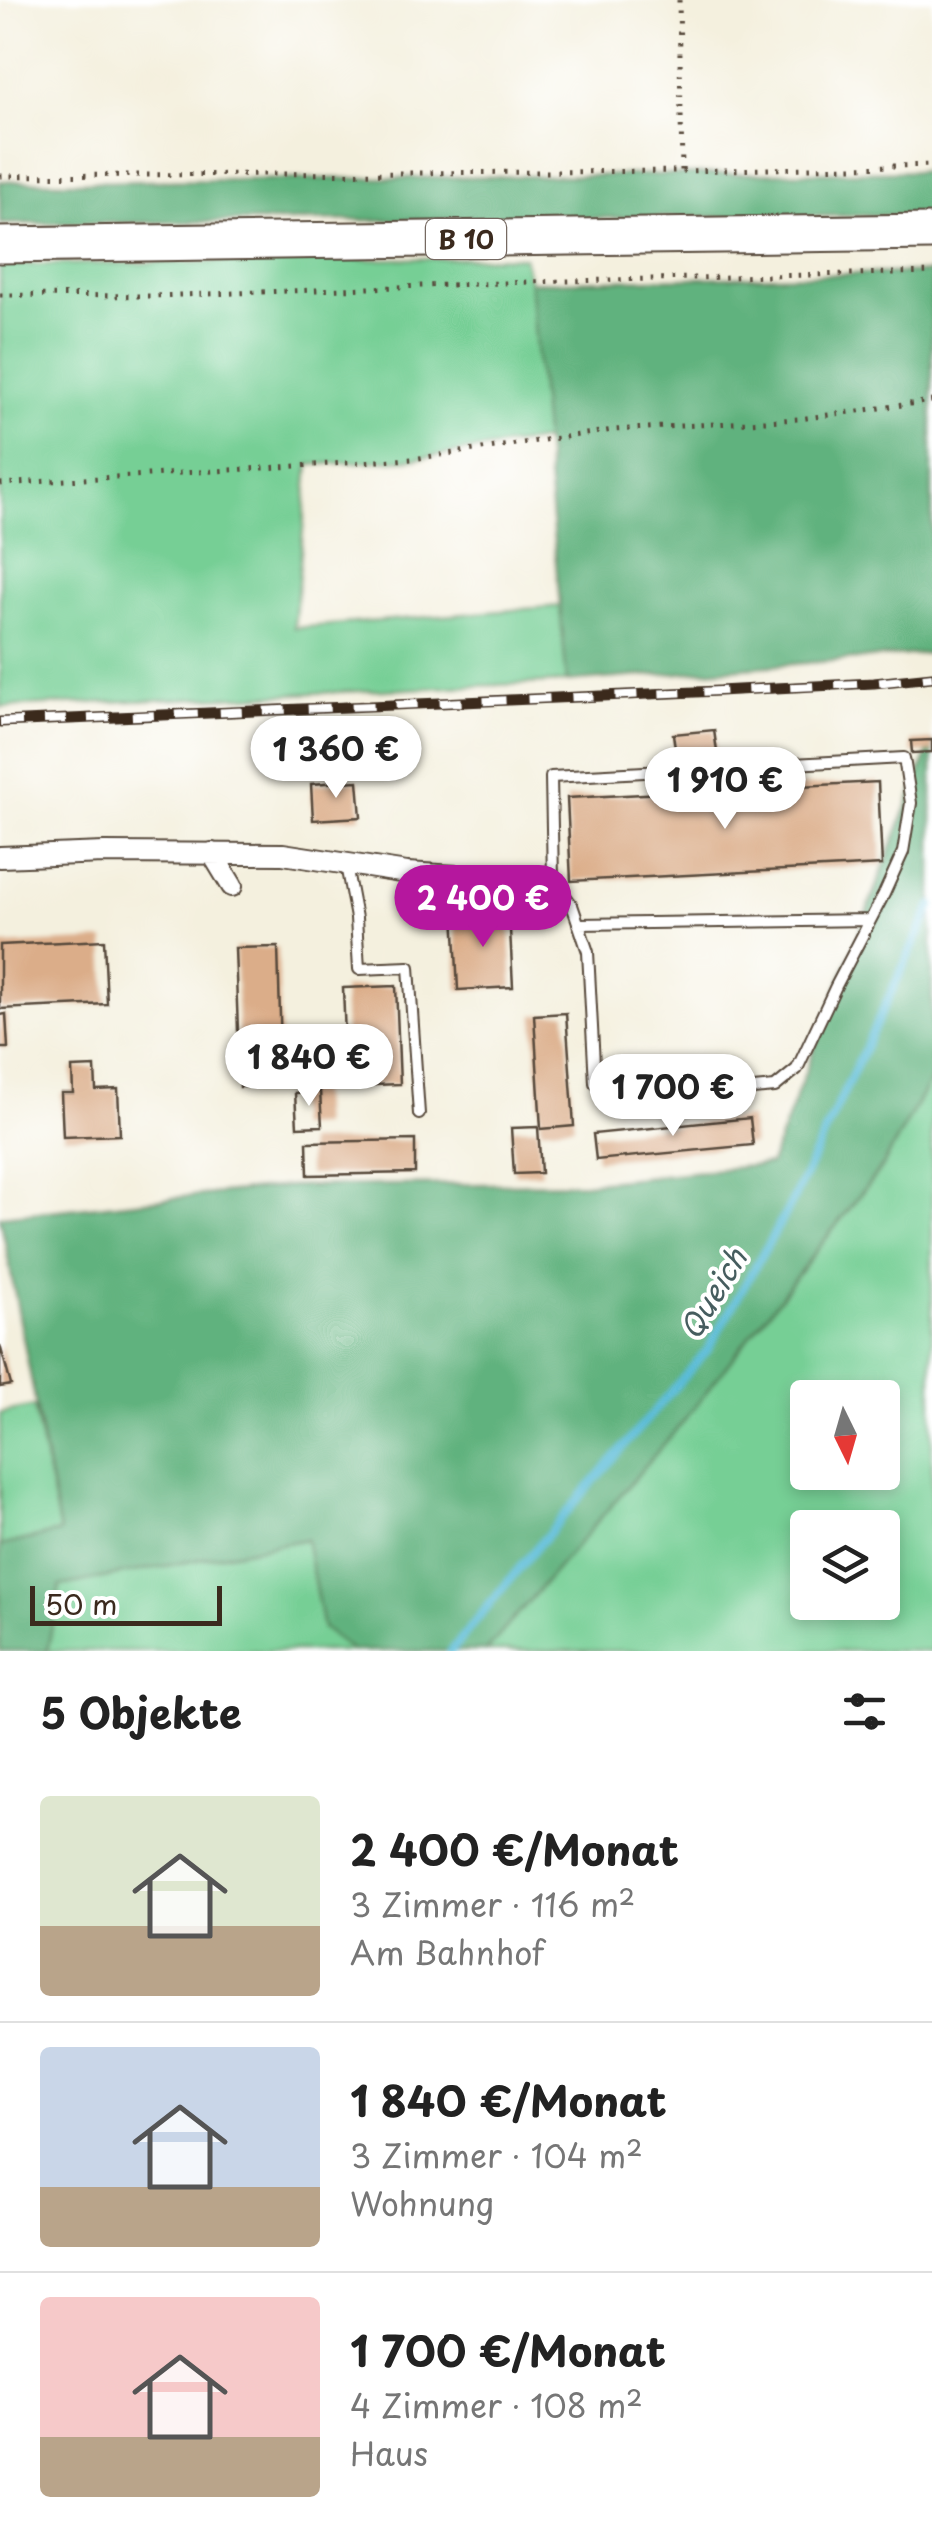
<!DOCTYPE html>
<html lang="de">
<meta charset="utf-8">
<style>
:root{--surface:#fff;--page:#f6f6f6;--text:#222;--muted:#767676;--line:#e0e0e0;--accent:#b5179e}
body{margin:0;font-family:"Playpen Sans",sans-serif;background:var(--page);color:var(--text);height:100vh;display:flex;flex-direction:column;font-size:38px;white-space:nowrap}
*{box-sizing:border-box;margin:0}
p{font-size:32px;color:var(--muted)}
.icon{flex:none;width:55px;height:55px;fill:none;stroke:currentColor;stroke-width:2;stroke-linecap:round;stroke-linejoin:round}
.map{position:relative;height:1651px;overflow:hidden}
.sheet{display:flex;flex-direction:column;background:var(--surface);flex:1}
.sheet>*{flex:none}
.needle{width:65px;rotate:175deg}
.buttons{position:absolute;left:790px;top:1380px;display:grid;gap:20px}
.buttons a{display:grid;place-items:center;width:110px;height:110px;border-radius:10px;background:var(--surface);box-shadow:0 5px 15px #0003;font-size:50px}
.scale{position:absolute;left:30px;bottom:25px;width:192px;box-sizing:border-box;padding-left:10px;border:5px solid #3b2a1e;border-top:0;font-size:28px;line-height:35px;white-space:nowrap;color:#3b2a1e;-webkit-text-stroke:8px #fff;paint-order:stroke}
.price{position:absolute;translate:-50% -85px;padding:0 22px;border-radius:35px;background:#fff;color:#222;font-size:32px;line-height:65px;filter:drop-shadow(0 2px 5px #0008)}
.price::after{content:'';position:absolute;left:50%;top:60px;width:30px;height:22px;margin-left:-15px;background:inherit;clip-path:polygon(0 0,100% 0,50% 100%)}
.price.current{background:var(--accent);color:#fff}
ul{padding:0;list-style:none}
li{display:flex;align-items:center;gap:30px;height:250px;padding:0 40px}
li+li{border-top:2px solid var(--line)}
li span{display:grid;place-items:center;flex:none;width:280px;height:200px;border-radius:10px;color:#555}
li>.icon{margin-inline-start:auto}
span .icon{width:120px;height:120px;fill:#fffc;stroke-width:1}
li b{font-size:42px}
h2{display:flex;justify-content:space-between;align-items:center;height:120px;padding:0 40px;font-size:42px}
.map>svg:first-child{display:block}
.green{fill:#76cf95;stroke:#587c5a;stroke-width:2.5;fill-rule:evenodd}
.forest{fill:#60b27e;stroke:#4e6e4e;stroke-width:2.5}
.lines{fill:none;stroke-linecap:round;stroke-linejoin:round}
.stream{stroke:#5abcd8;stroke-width:8}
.building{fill:#dbad89}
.service-casing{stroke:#57483b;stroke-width:14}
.minor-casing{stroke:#57483b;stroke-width:24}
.trunk-casing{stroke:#57483b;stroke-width:39}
.path{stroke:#57483b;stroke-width:5;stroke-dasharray:2.5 8;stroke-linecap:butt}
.service{stroke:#fff;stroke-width:10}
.minor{stroke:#fff;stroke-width:20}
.trunk{stroke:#fff;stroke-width:35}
.rail-casing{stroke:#3b2a1e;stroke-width:11}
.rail{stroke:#fff;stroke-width:8;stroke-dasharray:22;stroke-linecap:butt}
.labels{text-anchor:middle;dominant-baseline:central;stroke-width:8;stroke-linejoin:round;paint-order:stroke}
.shield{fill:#fff;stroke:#766a62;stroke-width:2.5}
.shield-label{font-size:25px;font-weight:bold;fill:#3b2a1e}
.water-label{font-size:30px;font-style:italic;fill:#465d5f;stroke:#fff}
</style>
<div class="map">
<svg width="932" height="1651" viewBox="0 0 932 1651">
<rect width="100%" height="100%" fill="#fff"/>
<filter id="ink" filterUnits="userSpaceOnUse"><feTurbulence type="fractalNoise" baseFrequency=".01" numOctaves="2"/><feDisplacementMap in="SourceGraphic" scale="20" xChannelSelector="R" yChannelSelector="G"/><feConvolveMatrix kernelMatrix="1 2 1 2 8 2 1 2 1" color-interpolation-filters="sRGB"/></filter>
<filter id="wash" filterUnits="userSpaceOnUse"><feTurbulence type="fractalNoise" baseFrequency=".0048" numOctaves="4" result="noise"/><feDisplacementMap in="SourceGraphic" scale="40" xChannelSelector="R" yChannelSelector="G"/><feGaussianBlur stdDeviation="2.25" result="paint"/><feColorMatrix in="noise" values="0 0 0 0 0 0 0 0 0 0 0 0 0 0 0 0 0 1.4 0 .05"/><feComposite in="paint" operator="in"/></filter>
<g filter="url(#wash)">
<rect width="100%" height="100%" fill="#f4f0de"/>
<!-- green -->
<path class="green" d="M524,257L530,282L545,440L412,459L309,465L294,628L561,606L567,682L0,707V265Z
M932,1077V1651H486L682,1423L883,1166ZM808,1398H882V1472H808ZM808,1528H882V1602H808Z
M34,1406L60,1532L0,1546V1413Z
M307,1539L323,1628L353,1651H47L60,1586Z"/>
<!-- forest -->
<path class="forest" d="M932,171V215L0,224V181L65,182Z
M932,272V653L567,682L530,282Z
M932,741V1077L883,1165L682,1423L486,1651H353L323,1628L306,1539L60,1586L47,1651H0V1546L60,1532L0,1216L289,1186L585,1183L770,1164Z"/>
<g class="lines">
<!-- stream -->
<path class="stream" d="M451,1651L535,1549L708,1349L792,1202L932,906"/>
</g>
<g id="blocks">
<!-- building -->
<path class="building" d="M714,730L717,752L676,756L673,734Z
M932,740V752L912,753L911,741Z
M358,781L361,817L313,820L311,784Z
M878,782L882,865L571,881L567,798Z
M509,910L513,987L458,990L454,913Z
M104,940L107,1004L0,1009V945Z
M278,947L282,1086L240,1087L235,948Z
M396,986L400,1084L347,1086L343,988Z
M566,1013L574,1126L541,1129L534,1015Z
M6,1014L8,1048H0V1015Z
M323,1052L325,1084L299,1086L297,1054Z
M95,1067L96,1090L118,1089L120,1135L63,1137L61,1093H73L72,1068Z
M320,1091L322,1126L297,1127L295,1093Z
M750,1118L753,1145L596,1160L593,1134Z
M538,1127L541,1173L514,1174L511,1128Z
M415,1140V1173L308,1175L307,1142Z
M0,1345L11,1385L0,1387Z"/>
</g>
</g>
<g filter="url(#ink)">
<use href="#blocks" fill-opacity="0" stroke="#57483b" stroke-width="2.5"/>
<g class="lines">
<!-- service casing -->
<g class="service-casing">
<path id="service" d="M346,865L356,918L359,969L409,967L419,1114
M506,879L553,880L572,905L588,952L595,1083L610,1095L634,1100L775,1087L797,1069L836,986L884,894L903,852L911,803L904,758L551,777L553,880
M578,924L870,920"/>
</g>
<!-- minor casing -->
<g class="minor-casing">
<path id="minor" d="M212,853L232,886
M0,857L104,853L283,854L407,873L505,879"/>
</g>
<!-- trunk casing -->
<g class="trunk-casing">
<path id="trunk" d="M0,245L932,232"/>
</g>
<!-- path -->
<path class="path" d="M679,0L682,171
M0,176L682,171L932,165
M0,295L154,296L530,282L932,272
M0,484L412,459L613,430L799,419L932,401"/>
<!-- service -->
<use href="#service" class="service"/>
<!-- minor -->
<use href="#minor" class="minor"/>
<!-- trunk -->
<use href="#trunk" class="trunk"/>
<!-- rail casing -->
<g class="rail-casing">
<path id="rail" d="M0,722L719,691L874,683L932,677"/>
</g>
<!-- rail -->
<use href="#rail" class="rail"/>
</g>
</g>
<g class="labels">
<!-- shield labels -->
<rect class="shield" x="426" y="219" width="80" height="40" rx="8"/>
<g class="shield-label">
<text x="466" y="239">B 10</text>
</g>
<!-- water labels -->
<g class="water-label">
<text transform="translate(712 1293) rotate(-59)">Queich</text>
</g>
</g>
</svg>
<div class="buttons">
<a><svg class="needle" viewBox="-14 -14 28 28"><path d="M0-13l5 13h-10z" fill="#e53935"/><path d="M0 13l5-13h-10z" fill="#767676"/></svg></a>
<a><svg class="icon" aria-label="layers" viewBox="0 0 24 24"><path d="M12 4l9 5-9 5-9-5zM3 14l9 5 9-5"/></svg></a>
</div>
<div class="scale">50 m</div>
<b class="price" style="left:336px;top:801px">1 360 €</b>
<b class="price" style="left:725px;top:832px">1 910 €</b>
<b class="price current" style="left:483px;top:950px">2 400 €</b>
<b class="price" style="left:309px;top:1109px">1 840 €</b>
<b class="price" style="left:673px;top:1139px">1 700 €</b>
</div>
<section class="sheet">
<h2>5 Objekte<svg class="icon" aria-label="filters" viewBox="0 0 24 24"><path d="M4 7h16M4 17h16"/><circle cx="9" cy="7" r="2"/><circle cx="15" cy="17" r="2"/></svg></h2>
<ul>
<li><span style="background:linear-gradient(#dfe7d0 65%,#b9a48a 0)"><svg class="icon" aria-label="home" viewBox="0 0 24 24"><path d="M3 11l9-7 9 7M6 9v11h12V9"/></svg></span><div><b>2 400 €/Monat</b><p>3 Zimmer · 116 m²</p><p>Am Bahnhof</p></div></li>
<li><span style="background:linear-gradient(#c9d6e8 70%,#b9a48a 0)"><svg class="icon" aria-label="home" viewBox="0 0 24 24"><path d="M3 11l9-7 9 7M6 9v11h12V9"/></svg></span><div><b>1 840 €/Monat</b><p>3 Zimmer · 104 m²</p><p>Wohnung</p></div></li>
<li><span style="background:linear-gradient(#f6c9c9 70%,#b9a48a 0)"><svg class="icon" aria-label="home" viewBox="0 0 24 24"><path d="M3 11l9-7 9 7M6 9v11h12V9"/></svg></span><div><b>1 700 €/Monat</b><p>4 Zimmer · 108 m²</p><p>Haus</p></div></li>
</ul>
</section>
